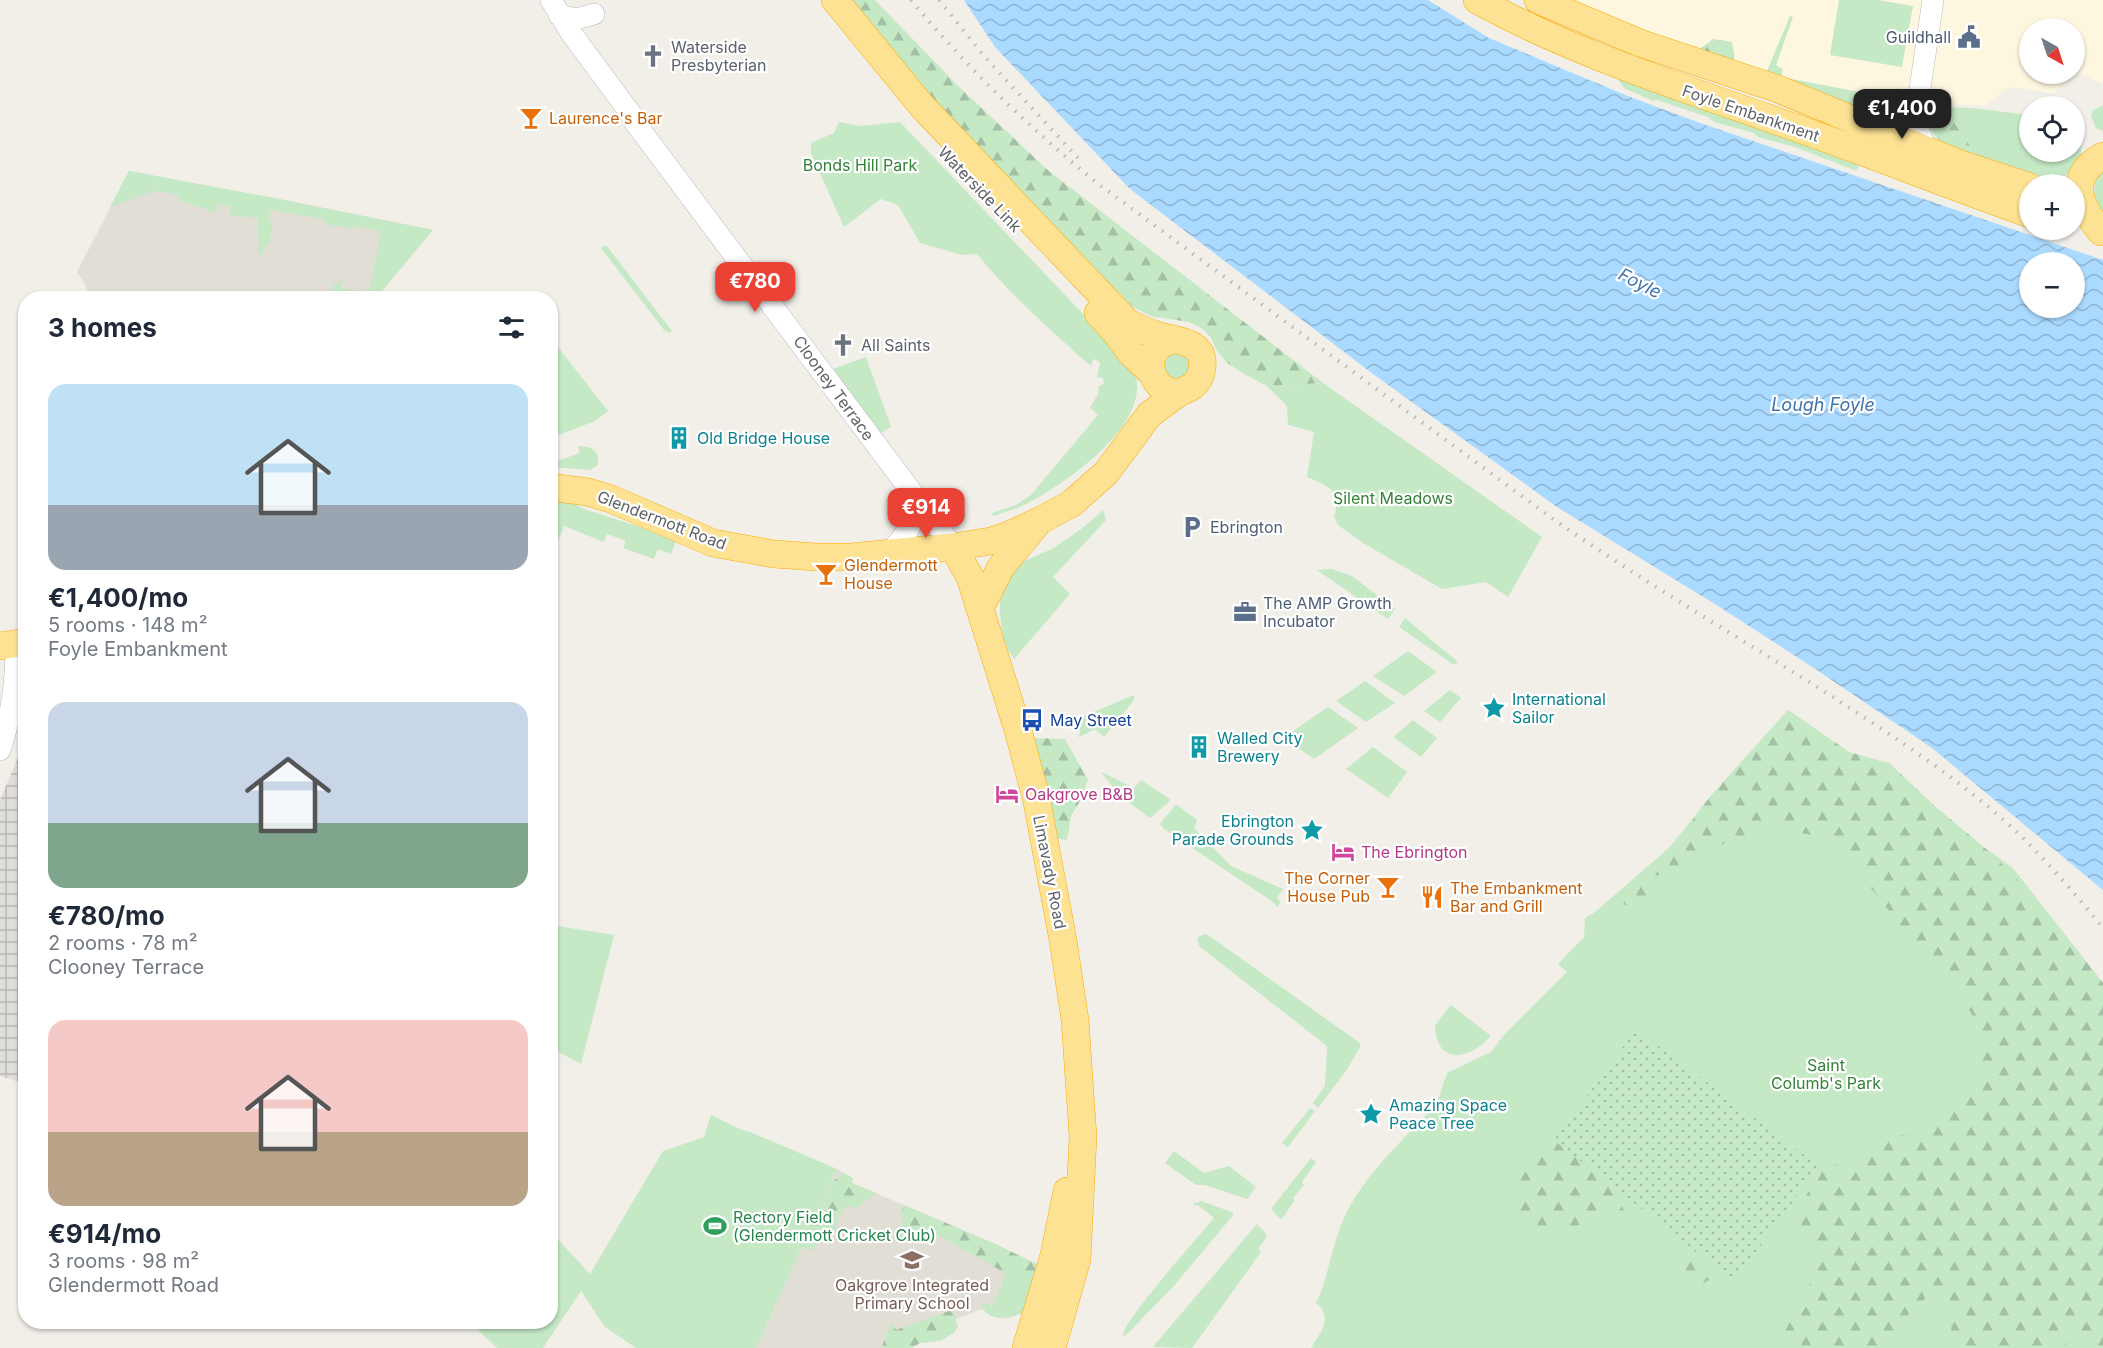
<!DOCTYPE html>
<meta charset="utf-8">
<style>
:root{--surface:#fff;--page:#f2f2f3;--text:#1f2937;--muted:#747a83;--accent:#ea4335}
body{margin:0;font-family:Inter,sans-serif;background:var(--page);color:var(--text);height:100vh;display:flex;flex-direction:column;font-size:22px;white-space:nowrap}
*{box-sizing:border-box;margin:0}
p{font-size:20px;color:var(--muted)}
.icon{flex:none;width:33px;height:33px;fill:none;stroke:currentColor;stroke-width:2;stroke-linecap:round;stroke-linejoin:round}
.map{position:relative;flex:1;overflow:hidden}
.side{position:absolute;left:18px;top:291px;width:540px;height:1038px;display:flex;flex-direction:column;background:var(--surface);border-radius:24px;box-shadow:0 2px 4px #0004}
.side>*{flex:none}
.needle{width:39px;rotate:141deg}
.tools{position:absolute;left:2019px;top:18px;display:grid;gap:12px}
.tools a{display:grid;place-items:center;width:66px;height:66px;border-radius:50%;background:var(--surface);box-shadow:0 2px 4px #0004;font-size:30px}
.price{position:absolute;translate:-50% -51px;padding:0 14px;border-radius:12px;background:var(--accent);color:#fff;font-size:20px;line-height:39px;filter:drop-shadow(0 2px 3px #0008)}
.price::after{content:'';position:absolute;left:50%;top:36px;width:18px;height:14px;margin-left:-9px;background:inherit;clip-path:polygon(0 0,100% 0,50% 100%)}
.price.on{background:#222;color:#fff}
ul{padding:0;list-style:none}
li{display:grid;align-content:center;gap:12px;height:318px;padding:0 30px}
li span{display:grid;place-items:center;height:186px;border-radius:18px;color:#555}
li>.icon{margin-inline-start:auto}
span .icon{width:108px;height:108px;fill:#fffc;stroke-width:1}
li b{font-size:26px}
h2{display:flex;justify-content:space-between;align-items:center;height:72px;padding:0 30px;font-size:26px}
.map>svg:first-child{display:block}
.commercial{fill:#fef7e0}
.industrial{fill:url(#industrial-grid)}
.education{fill:#e1ded6}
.green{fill:#c5e8c5}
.forest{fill:url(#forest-firs)}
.garden{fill:url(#garden-dots)}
.water{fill:url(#water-waves);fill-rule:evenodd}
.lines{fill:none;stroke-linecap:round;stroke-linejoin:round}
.secondary-casing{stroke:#b6babf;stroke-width:22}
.highway-casing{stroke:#f9ab00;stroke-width:28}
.secondary{stroke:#fff;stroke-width:21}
.highway{stroke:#fde293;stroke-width:27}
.rail{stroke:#b6b7b8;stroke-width:4;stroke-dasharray:1.5 8;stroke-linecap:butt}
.labels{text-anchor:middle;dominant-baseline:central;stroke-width:4.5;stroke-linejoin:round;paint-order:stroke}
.service-label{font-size:16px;fill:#4e5e75;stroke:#fff;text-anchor:start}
.worship-label{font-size:16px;fill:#5b616d;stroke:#fff;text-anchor:start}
.street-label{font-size:16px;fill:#5f6368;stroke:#fff}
.food-label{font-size:16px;fill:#c56008;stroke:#fff;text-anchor:start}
.park-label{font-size:16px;fill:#348238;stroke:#fff}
.culture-label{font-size:16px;fill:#0d838f;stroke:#fff;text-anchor:start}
.transit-label{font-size:16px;fill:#164399;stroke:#fff;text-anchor:start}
.hotel-label{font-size:16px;fill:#b23c85;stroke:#fff;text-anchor:start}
.leisure-label{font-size:16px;fill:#27864d;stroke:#fff;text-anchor:start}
.education-label{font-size:16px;fill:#785e54;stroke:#fff}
.water-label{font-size:18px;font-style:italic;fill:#4174aa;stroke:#fff}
</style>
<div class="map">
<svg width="2103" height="1348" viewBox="0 0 2103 1348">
<defs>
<pattern id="industrial-grid" width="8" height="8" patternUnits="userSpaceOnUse" patternTransform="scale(1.5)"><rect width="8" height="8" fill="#e0deda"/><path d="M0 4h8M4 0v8" fill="none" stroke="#b9b8b5"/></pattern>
<pattern id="forest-firs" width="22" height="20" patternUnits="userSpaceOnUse" patternTransform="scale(1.5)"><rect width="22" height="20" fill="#c5e8c5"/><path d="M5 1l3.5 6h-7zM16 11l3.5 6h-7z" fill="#a3c0a4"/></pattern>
<pattern id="garden-dots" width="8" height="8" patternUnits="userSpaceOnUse" patternTransform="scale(1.5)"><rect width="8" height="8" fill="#c5e8c5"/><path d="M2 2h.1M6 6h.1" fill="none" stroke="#a3c0a4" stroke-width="1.8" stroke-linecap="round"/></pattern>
<pattern id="water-waves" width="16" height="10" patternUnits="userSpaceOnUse" patternTransform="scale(1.5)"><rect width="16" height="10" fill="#aadaff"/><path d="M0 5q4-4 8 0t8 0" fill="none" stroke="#8eb4d2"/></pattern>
</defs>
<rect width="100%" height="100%" fill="#f1efe8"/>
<!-- commercial -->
<path class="commercial" d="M1556,0H2103V84L2076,72L2075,73L2074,28H2030V74H2074L2053,93L2009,87L1985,106L1896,99L1781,77L1767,71L1565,5Z"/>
<!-- industrial -->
<path class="industrial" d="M25,733L26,1084H25L0,1076V800L25,741Z"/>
<!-- education -->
<path class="education" d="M129,171L274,198L433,230L376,298H91L82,279L77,272Z
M837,1169L853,1178L852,1183L993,1243L1043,1267L1026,1312L1006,1319L982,1309L905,1338L908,1348H756Z"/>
<!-- green -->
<path class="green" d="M1839,0H1878L1913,6L1902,67L1830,55Z
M1790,16L1793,17L1776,65L1783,69L1781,77L1895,99L1897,88L1910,93L1915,133L1780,79L1767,71Z
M1621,75L1861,159L1857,171L1795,147L1758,137L1754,133L1714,122L1708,117L1657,100L1653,101L1624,88L1619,81Z
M2103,105V131L2096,128L2091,116L2092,111Z
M1925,107L1972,108L2029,115L2030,152H2074L2075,125C2080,140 2086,155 2074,168C2065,177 2057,182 2045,183C2027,183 1965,153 1944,144Z
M839,122L860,126L900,122L1108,340C1117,350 1133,363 1136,376C1148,427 1066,483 1028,503C1017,509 1005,512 993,516L992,513L1016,505L1031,495L1098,415L1090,408L1098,394L1099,386L1104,384L1103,378L1097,377L1100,363L1096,359L1093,360L1091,365L1087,363C1048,328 1010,294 977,254L962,255L920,243L898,205L881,199L844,227L811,153V143L834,133Z
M129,171L274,198L433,230L376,298H328L330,295L328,293L336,283L343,280L341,288L369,293L381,231L354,226L353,229L325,224V219L271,210L268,220L273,222L270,241L260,255L258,253C260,243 257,230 258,218L229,215L231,207L217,204L215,213L180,200L177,194L154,191L110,207Z
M2103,171V211C2092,198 2091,183 2103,171Z
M606,245L672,331L669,333L664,330L601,248Z
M557,346L608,411L595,421L551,438V353Z
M1166,350L1190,356L1188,377L1168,381L1159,359Z
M866,357L891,427L881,433L833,369Z
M1323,383L1542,537L1508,597L1486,582L1442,589L1363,543L1338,525L1334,517C1342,491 1329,486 1307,477L1314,432L1288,425L1287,406L1267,386Z
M578,446C592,446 601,451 597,466L590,470L551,467V463L580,453Z
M550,500L570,502L584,509L677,539L671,554L658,549L654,559L623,548L626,541L607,534L604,542L564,526L553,554H551Z
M1103,510L1106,520L1053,577L1070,594L1014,659C1011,654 1007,649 1005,643C1000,629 997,592 1004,579C1013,561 1040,556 1055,547C1072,536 1089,524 1103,510Z
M1332,569L1352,576L1395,609L1388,619L1317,570Z
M1405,618L1458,662L1454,665L1399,627Z
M1408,651L1437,672L1404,696L1373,676Z
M1365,681L1395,703L1366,722L1336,701Z
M1450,690L1461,698L1440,722L1424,711Z
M1134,695V700L1104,737L1095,729L1079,737L1078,736L1080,734L1079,722L1084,716Z
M1328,707L1358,728L1314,759L1283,738Z
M1788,710L2012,867L2103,983V1348H1311C1320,1333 1334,1318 1316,1303C1328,1279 1330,1253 1340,1228C1357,1182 1397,1146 1430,1111L1438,1100L1447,1073L1491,1052L1503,1036L1567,972L1558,964L1584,937L1585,918L1595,912L1670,847L1709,798Z
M1413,720L1437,738L1421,757L1393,737Z
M1373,747L1407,772L1388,798L1346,769Z
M1101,772L1134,788L1141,780L1171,800L1150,818L1119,795Z
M1176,804L1197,820L1194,828L1231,866L1283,889L1277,898L1281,902L1277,907L1273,902L1164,829L1160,824Z
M551,925L614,935L581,1064L551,1048Z
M1204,934L1208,935L1360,1043V1047L1346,1071L1318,1108L1313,1103L1325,1086L1327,1046L1199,946L1197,938Z
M1451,1005L1491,1036C1470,1060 1436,1066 1435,1025Z
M1310,1108L1315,1111L1288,1147L1282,1143Z
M711,1115L737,1128L750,1132L837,1169L756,1348H636L605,1327L581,1291L543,1348H497L470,1322H550L551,1232L590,1274L663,1151L704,1137Z
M1174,1151L1204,1173L1229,1166L1256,1187L1247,1199L1205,1185H1196L1165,1163Z
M1311,1158L1316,1162L1302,1182L1304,1185L1293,1198L1295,1200L1281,1220L1271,1209Z
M1201,1201L1232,1212L1234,1214L1172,1288L1125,1336L1123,1335C1123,1321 1200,1235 1214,1218L1198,1205L1195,1206L1193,1204Z
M1257,1224L1266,1234V1238L1258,1249L1261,1252L1192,1348L1153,1347Z
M1006,1273L1037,1286L1026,1312C1010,1318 992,1324 981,1306V1302L993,1306Z"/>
<!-- forest -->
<path class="forest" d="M849,0H875L957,85L1050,172L1323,383L1267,386L1246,375L1227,363L1217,351L1211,338L1203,329L1189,322L1150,316L1133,307L935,107Z
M1713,39L1732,42L1734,53V61L1697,51Z
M1925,107H1947L1950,117L1971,147L1962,151C1937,142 1928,134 1925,107Z
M1788,710L1849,752L1889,763L1936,807L1992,854L2039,902L2103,983V1348H2092L2070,1333L2065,1348H1950L1952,1317L1946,1299L1927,1297L1909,1313L1887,1348H1776L1817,1271L1821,1247L1791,1220L1828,1160L1853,1176L1881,1132L1907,1136L1932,1128L1973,1085L1987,1044L1966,1003L1930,962L1862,877L1825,838L1768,826L1723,844L1674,872L1649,877L1656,887L1655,898L1634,909L1623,904L1621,895L1671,849L1709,798Z
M1034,738L1065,739L1088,780L1079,803L1071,816L1067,840L1056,838L1047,786Z
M1554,1140L1617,1189L1615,1195L1624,1210L1619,1215L1603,1218L1595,1224L1583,1223L1568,1230H1551L1536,1227L1529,1213L1515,1215V1207L1522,1197L1520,1192L1511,1188L1509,1180L1512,1172C1518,1169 1524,1166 1529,1169L1545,1154Z
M844,1173L853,1178L852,1183L878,1194L871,1197L856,1208L847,1206C839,1211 835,1231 829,1241L818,1243L811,1251L791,1242C793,1223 801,1215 816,1204L821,1205L833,1181Z
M904,1205L993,1243L1043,1267L1032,1300L1017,1297L1022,1280L998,1269L942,1237L917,1240L907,1244L895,1237L903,1222L902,1208Z
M1691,1248L1716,1267V1273L1709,1280L1687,1293C1671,1275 1672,1263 1691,1248Z
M952,1310L958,1326L955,1332L940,1341L920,1343L912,1348H882L886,1334L893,1322L896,1330Z"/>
<!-- garden -->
<path class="garden" d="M1636,1029L1819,1166L1734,1282L1554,1140Z"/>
<!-- water -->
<path class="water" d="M964,0H1428L1489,38L1630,97L1700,123L2103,260V890L1932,748L1811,666L1718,606L1557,507L1373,374L1130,189L995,47ZM2030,262H2074V308H2030Z"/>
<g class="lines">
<!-- secondary casing -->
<g class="secondary-casing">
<path id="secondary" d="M551,0L571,33L631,114L636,124L953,547
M559,15L576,19L594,14
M1927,150L1918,130V102L1933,0
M888,554C903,538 916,524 918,502
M0,750C12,713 16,683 16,644"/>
</g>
<!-- highway casing -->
<g class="highway-casing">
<path id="highway" d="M835,0L921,105L1127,322C1137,327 1146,332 1157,335C1175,341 1206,340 1202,368C1201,376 1198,383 1191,387C1158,409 1130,352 1172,340
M1477,0C1569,51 1669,83 1768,118C1856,148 1942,183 2030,214
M1538,0L1640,43L1778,89L1958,163L2030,187
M2101,232C2080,206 2065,177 2103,156
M1098,313L1116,333L1130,352L1151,372
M550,487L588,492L611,499L713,543L774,554L817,557H851L953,547L991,541L1009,535L1039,521L1071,504L1106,473L1149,415L1180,392
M953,547L970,577L1018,730L1036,797L1063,940L1075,1020L1083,1137L1077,1259L1052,1348
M980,608L1001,567L1036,525
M0,646L26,642
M1026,1348L1054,1255L1067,1191"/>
</g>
<!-- secondary -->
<use href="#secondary" class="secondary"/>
<!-- highway -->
<use href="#highway" class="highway"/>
<!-- rail -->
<path class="rail" d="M911,0C966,67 1030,128 1097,183L1553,519C1645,583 1742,639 1836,699C1900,741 1967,784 2022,837C2050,865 2078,897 2103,928
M939,0L984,56L1078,158"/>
</g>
<!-- icons -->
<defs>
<g id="civic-bare" transform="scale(1.8)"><path d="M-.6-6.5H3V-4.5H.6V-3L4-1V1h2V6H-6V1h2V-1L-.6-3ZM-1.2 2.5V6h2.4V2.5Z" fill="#5c6f8a" stroke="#fff" stroke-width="2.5" paint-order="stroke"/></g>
<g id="church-bare" transform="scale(1.8)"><path d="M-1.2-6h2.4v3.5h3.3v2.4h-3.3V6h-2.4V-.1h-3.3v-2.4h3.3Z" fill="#6b7280" stroke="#fff" stroke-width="2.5" paint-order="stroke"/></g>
<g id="bar-bare" transform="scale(1.8)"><path d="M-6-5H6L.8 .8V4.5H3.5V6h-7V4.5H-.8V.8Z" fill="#e8710a" stroke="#fff" stroke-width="2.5" paint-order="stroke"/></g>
<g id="building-bare" transform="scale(1.8)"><path d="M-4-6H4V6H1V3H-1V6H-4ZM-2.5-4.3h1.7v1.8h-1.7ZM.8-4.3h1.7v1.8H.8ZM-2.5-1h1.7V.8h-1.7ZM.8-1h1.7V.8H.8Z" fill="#0f9aa8" stroke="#fff" stroke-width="2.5" paint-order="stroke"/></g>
<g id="parking-bare" transform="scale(1.8)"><path d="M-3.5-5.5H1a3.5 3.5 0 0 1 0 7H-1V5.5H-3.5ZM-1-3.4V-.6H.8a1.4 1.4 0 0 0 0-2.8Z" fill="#5c6f8a" stroke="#fff" stroke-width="2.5" paint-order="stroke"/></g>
<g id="office-bare" transform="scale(1.8)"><path d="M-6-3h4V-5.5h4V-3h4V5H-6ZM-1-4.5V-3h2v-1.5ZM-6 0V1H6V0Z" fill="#5c6f8a" stroke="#fff" stroke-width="2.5" paint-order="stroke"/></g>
<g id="sight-bare" transform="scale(1.8)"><path d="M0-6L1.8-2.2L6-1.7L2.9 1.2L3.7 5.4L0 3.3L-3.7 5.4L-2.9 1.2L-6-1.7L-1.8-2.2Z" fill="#0f9aa8" stroke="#fff" stroke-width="2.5" paint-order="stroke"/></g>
<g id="bus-bare" transform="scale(1.8)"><path d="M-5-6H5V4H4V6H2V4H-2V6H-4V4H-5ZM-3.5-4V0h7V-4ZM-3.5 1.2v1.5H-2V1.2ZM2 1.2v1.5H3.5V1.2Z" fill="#1a4fb4" stroke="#fff" stroke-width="2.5" paint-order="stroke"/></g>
<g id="hotel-bare" transform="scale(1.8)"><path d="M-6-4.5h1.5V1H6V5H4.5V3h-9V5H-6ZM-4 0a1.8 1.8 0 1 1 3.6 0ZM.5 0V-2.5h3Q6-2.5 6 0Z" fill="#d1479c" stroke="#fff" stroke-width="2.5" paint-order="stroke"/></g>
<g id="restaurant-bare" transform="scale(1.8)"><path d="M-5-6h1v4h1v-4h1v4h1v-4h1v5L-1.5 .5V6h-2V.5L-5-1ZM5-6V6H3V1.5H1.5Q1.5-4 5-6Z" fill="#e8710a" stroke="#fff" stroke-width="2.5" paint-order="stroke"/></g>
<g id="stadium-bare" transform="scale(1.8)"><path d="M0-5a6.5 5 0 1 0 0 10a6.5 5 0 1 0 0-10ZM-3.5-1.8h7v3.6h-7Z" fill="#2e9e5b" stroke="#fff" stroke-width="2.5" paint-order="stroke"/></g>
<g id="school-bare" transform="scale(1.8)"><path d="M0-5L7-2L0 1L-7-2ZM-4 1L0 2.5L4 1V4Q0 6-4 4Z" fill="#8d6e63" stroke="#fff" stroke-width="2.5" paint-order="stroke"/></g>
</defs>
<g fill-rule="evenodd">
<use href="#civic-bare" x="1969" y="37"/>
<use href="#church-bare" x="653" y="56"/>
<use href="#bar-bare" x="531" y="118"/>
<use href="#church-bare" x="843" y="345"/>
<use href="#building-bare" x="679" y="438"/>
<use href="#parking-bare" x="1192" y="527"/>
<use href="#bar-bare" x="826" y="574"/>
<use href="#office-bare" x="1245" y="612"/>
<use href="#sight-bare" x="1494" y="708"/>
<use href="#bus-bare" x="1032" y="720"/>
<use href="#building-bare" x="1199" y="747"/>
<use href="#hotel-bare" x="1007" y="794"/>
<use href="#sight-bare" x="1312" y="830"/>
<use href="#hotel-bare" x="1343" y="852"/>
<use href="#bar-bare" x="1388" y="887"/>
<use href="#restaurant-bare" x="1432" y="897"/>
<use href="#sight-bare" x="1371" y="1114"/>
<use href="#stadium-bare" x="715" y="1226"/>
<use href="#school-bare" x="912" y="1260"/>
</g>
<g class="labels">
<!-- service labels -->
<g class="service-label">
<text x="1951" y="37" text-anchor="end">Guildhall</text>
<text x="1210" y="527">Ebrington</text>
<text x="1263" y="603">The AMP Growth<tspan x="1263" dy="18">Incubator</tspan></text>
</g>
<!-- worship labels -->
<g class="worship-label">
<text x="671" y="47">Waterside<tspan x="671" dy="18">Presbyterian</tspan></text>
<text x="861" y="345">All Saints</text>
</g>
<!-- street labels -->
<g class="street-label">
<text transform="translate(1751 113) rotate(19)">Foyle Embankment</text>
<text transform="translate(980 189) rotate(46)">Waterside Link</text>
<text transform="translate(834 388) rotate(54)">Clooney Terrace</text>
<text transform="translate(662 520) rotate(21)">Glendermott Road</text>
<text transform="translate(1050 872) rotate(79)">Limavady Road</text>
</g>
<!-- food labels -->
<g class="food-label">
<text x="549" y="118">Laurence's Bar</text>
<text x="844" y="565">Glendermott<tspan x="844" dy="18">House</tspan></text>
<text x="1370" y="878" text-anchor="end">The Corner<tspan x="1370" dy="18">House Pub</tspan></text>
<text x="1450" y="888">The Embankment<tspan x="1450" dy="18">Bar and Grill</tspan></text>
</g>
<!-- park labels -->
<g class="park-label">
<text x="860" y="165">Bonds Hill Park</text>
<text x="1393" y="498">Silent Meadows</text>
<text x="1826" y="1065">Saint<tspan x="1826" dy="18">Columb's Park</tspan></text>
</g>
<!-- culture labels -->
<g class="culture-label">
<text x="697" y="438">Old Bridge House</text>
<text x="1512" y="699">International<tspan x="1512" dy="18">Sailor</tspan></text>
<text x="1217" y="738">Walled City<tspan x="1217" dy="18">Brewery</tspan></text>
<text x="1294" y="821" text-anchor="end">Ebrington<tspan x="1294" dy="18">Parade Grounds</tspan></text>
<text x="1389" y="1105">Amazing Space<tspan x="1389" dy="18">Peace Tree</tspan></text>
</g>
<!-- transit labels -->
<g class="transit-label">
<text x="1050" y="720">May Street</text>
</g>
<!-- hotel labels -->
<g class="hotel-label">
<text x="1025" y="794">Oakgrove B&amp;B</text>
<text x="1361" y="852">The Ebrington</text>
</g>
<!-- leisure labels -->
<g class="leisure-label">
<text x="733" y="1217">Rectory Field<tspan x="733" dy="18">(Glendermott Cricket Club)</tspan></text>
</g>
<!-- education labels -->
<g class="education-label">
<text x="912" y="1285">Oakgrove Integrated<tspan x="912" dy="18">Primary School</tspan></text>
</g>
<!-- water labels -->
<g class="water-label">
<text transform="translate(1640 283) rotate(27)">Foyle</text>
<text x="1823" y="404">Lough Foyle</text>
</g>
</g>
</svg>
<div class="tools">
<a><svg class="needle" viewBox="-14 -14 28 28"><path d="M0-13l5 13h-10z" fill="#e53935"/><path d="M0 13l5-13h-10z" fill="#747a83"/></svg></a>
<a><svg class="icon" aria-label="locate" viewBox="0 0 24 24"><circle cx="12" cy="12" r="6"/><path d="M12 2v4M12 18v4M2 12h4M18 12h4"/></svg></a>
<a>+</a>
<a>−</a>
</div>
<b class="price on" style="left:1902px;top:140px">€1,400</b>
<b class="price" style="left:755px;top:313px">€780</b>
<b class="price" style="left:926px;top:539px">€914</b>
<section class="side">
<h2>3 homes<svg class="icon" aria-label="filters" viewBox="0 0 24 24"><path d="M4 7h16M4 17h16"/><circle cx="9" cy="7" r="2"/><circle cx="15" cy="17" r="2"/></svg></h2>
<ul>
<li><span style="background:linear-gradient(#bfe0f5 65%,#9aa5b1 0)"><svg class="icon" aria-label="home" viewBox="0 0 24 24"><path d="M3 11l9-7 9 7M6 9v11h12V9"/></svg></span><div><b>€1,400/mo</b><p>5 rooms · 148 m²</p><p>Foyle Embankment</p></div></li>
<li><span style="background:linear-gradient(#c9d6e8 65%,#7fa58c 0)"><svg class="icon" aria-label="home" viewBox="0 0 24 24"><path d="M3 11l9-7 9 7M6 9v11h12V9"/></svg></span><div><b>€780/mo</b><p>2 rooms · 78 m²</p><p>Clooney Terrace</p></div></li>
<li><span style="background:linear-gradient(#f6c9c9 60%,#b9a48a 0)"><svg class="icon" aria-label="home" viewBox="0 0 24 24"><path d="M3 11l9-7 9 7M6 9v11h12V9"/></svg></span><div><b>€914/mo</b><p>3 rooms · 98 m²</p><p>Glendermott Road</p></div></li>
</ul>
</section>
</div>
